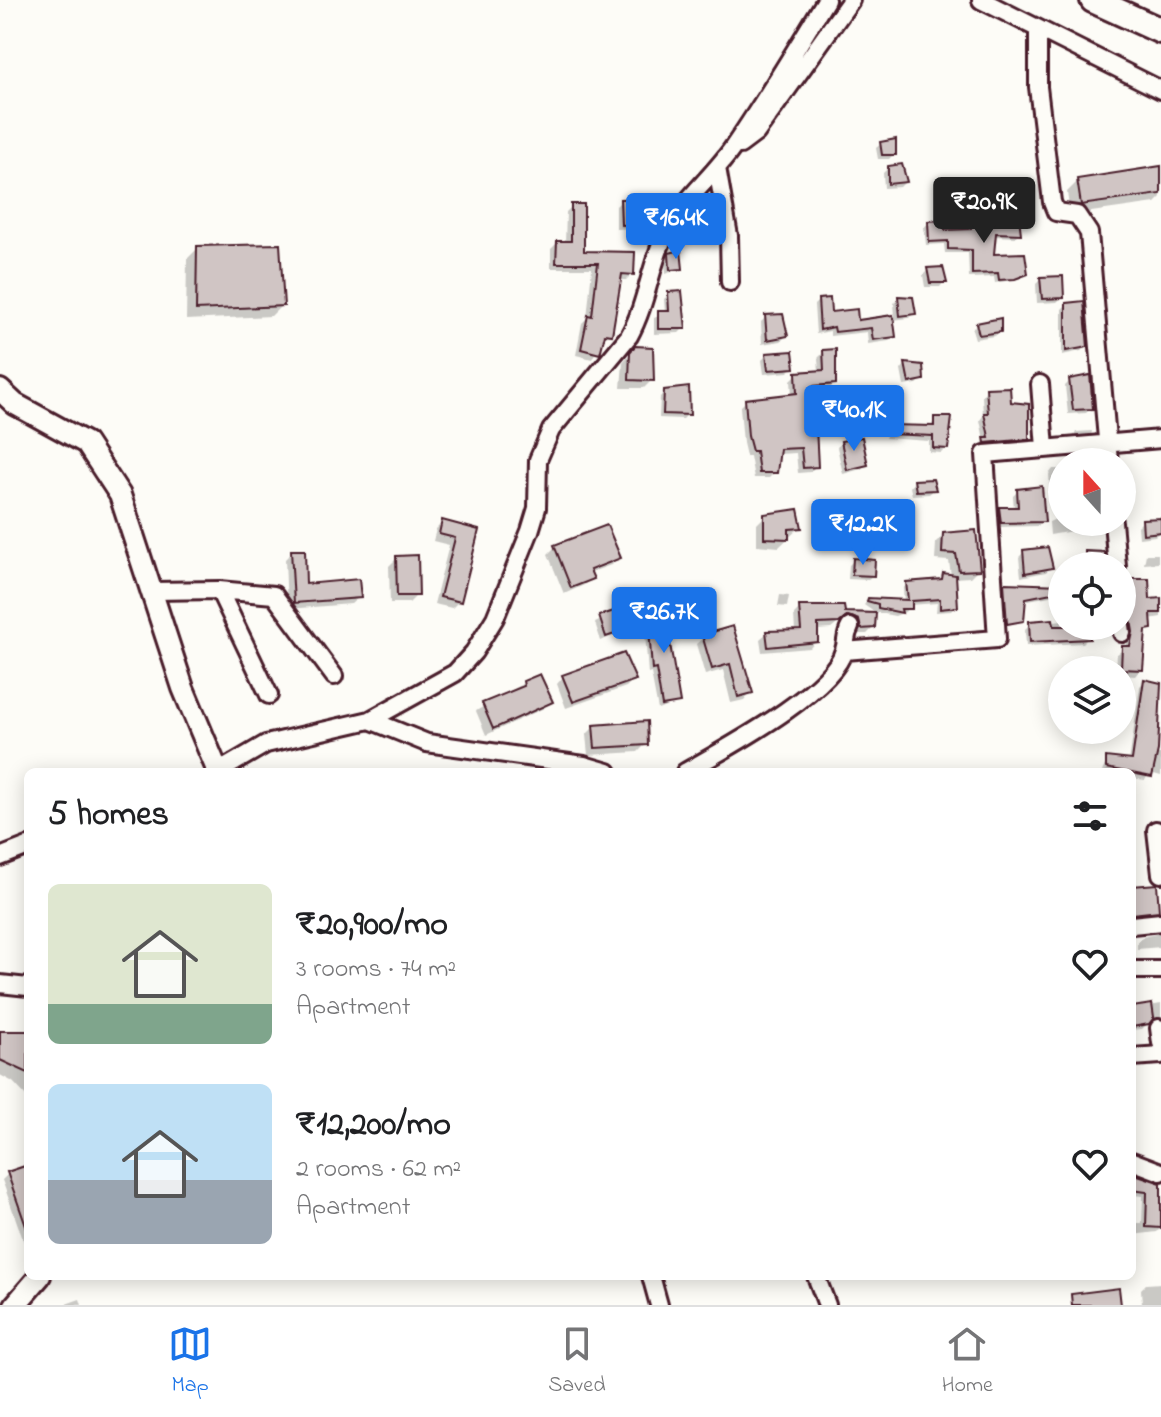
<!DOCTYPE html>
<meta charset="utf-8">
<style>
:root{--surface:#fff;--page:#f6f6f6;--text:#202124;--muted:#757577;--line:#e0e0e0;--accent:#1a73e8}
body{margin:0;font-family:"Indie Flower",sans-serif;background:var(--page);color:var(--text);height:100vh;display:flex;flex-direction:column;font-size:30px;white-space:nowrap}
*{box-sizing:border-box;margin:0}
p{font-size:26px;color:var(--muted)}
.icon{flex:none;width:44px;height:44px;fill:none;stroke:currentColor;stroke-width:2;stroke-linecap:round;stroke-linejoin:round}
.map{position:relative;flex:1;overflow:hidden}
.details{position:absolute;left:24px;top:768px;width:1112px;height:512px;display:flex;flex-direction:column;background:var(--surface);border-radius:12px;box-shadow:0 4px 20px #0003}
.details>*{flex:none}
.needle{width:52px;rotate:339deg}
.tools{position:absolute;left:1048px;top:448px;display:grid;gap:16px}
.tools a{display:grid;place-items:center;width:88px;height:88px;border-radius:50%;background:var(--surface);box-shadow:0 4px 20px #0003;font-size:40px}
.price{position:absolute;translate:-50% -68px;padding:0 18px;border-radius:8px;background:var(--accent);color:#fff;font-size:26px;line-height:52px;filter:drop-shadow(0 2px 4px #0008)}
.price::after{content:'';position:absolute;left:50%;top:48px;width:24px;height:18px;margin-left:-12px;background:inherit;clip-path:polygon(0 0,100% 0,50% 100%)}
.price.active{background:#222;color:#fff}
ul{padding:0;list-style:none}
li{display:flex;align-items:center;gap:24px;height:200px;padding:0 24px}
li span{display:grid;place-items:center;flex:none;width:224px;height:160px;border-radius:12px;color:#555}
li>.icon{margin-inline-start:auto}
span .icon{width:96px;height:96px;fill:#fffc;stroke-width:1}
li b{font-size:34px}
h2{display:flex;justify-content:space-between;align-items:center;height:96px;padding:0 24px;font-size:34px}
.menu{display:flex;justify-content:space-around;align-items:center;height:112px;border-top:2px solid var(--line);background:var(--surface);font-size:22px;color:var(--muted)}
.menu a{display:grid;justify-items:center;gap:4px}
.menu .active{color:var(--accent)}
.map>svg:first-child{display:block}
.shadow{fill:#0003}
.building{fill:#d0c5c4;stroke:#4a1f2b;stroke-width:2}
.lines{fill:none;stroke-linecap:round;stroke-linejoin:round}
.minor-casing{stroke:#4a1f2b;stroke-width:22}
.major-casing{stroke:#4a1f2b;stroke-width:26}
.highway-casing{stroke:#4a1f2b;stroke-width:30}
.minor{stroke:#fdfcf7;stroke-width:16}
.major{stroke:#fdfcf7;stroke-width:20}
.highway{stroke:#fdfcf7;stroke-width:24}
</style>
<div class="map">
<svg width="1161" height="1305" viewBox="0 0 1161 1305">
<rect width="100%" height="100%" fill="#fdfcf7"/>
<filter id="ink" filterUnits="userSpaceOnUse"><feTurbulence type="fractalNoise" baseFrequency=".0125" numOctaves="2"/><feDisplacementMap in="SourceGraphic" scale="16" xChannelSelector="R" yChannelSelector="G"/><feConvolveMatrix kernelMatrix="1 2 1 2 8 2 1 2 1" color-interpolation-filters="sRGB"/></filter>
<g filter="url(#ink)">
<!-- shadow -->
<path class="shadow" d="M881,144L894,154L889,159H878L876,148Z
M888,168L905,182L900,187L884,188L883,173Z
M1161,168V197L1155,203L1070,215L1067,192L1078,181Z
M621,201L646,223L641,228L616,229V206Z
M572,206L582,253L632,274L626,280H619L610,334L602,340L592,359L576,355L582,323L587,318L592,268H551V249L557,243H565L566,212Z
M972,220L1019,233L1015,237L994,236L992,256L1025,274L1021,278L995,283L994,277L969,278L968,253H945L944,244L926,245L924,227L929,223L943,232L968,231Z
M198,248L282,305L271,316L186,320L187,259Z
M670,255L681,268L666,274L665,260Z
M928,270L944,282L940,287H925L923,275Z
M1041,279L1062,297L1057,302L1037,303L1036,284Z
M669,294L684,328L679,333L654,334V318L665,313L664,299Z
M899,299L914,313L909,318L892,320L894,336L889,341L868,344L867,332L830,336V331L816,334L814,305L819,300L830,314L856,322L895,316L894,303Z
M1067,304L1086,346L1081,351L1062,355V309Z
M766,317L786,336L781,341L762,344L761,322Z
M977,324L999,331L994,336L975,339L972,329Z
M635,348L652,380L644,388H621L623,362Z
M824,352L834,384L828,390L812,391L816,466L810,472L798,473L796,453L778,454L775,472L769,478H754L750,456H746L743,443L740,407L746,401L792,396L791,380L797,374L819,372L818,358Z
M767,355L793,367L788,372L764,374L762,360Z
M905,365L922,379L917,384L904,386L901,370Z
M1070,381L1091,408L1086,413L1068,414L1065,386Z
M987,390L1009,404L1027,438L1022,443L981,447L984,440L980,420L983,416L982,395Z
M665,391L688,414L683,419L659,418L660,397Z
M935,419L946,448L941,453L929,452V441L885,438L890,427L930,428Z
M1092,431L1091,435L1074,436L1076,432Z
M842,443L866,464L861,469L843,474L837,447Z
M1096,458L1094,462H1075L1078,459Z
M1053,469H1062V490L1050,491L1049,474Z
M914,482L934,490L929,494L912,495L910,487Z
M1018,491L1042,521L1038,526L997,527L996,514L1000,509H1014L1013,496Z
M847,509L871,519L867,524H843L842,514Z
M765,516L800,527L779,547L757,545V524Z
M1062,516V522H1100L1095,527L1050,535L1049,522Z
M1143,521L1160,531L1155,536L1139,538L1138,526Z
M443,522L476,531L459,601L452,608L434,604L449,545L433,541L436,529Z
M944,535L978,569L970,577L954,578L956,606L951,611L936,612L937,603L910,605L905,612L895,616L874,612L864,605L868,600L904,602L903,589L907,584L939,582L944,575L951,576L949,561L935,560L936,543Z
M555,547L618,558L611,565L589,573L592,578L584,585L564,594L548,554Z
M292,552L304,586L359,597L351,604L287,609L285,559Z
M1024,552L1050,567L1046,572L1021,577L1019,557Z
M1086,553L1104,566H1081Z
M1146,554H1158V563L1144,564Z
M397,558L417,595L409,603H390L389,566Z
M854,560L872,576L867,580L848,579L849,565Z
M1125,581L1148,602L1161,600V617L1149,619L1141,669L1135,676L1122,675V670H1116L1117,654L1126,648L1127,640L1122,619Z
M1005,585L1062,587V603L1056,604V595L1023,601L1018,609L1002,611L1000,590Z
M780,595L789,596L787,607L778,606Z
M800,608L874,615L873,628L867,634H855L853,626L841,621L831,629L816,630V641L810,648L762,652L760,639L767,633L795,632L794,614Z
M625,609L631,627L601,641L595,623Z
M649,615L675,637L667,642L677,702L658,710L651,673L648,674L644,620Z
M1062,620V626H1088V638L1083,643L1026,646L1025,629L1030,624Z
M731,629L751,692L744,700L731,703L723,670L705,675L696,644L704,637Z
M563,677L633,680L626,687L566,708L557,684Z
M1145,681L1161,686L1155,754H1161V776L1150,773L1145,780L1132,778V772H1102L1107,760L1129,762L1140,686Z
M524,683L550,701L544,708L486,735L476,711Z
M594,727L646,744L638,752L588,755L586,735Z
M1132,864L1135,887L1156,910L1152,915L1132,918Z
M1161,933V947L1137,949V942L1142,937Z
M1161,1004V1025L1150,1021L1142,1029L1132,1030V1009Z
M0,1033H28V1098L13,1082L0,1075Z
M28,1168V1244L25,1245L2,1180L8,1174Z
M1132,1177L1161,1184V1228L1157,1232L1132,1235V1223H1142L1143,1196L1132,1195Z
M1161,1283V1305H1142L1141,1289L1146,1284Z
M80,1299L82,1305H63Z"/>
<!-- building -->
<path class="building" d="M896,139V155H882L880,142Z
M902,164L907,182L888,184V166Z
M1161,166V194L1081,205L1077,179Z
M647,198L648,224L621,225L620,199Z
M571,204H584V251L635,252L634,275L622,274L612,335L605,334L600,354L581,349L588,315L592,316L598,263H556L557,241H571Z
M1019,217L1021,234L996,233L994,254L1025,253L1028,274L1015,279L999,280L998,273L972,274V250L948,249V241L929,242L928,221L944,220L945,230L971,229V218Z
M280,244L284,306L196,310L197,246Z
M681,250L683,269L670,270L669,253Z
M943,267L947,283H930L927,268Z
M1063,276L1064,298L1042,299L1040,277Z
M682,291L686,329H658V311H669L668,292Z
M898,296L913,297L916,314L900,316Z
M830,298L831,312L857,309L858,320L893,315L896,337L873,340L871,328L835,332L834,327L820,330L818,299Z
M1084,301L1088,347L1066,351V303Z
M783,314L788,336L767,340L765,315Z
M1001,318V332L979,335L976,323Z
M635,346L653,347L654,381L629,380L630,352Z
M836,349V384L814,386L818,467L803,468L801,448L780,449L777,473H759L756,451H752L748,436L745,399L797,393L796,372L824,370L823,350Z
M793,351L795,368L768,370L766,353Z
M905,363L923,365L924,380L909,383Z
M1090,375L1093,409L1073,410L1069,379Z
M689,387L690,415L663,414L664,390Z
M1010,387L1011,402L1029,404V439L985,443L984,437H989L984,413H988L986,388Z
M934,417H952L948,449L933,448V436L889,434L890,425L934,426Z
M862,437L868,465L847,470L841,441Z
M933,479L936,490L916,491L914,480Z
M1042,486L1045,522L1001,523L999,507H1018L1017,489Z
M871,505L874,520H847L846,507Z
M798,509L802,528L789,529V539L764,538V514Z
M1161,518V532L1143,534L1142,519Z
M442,520L479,530L461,602L440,597L455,538L439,534Z
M607,525L621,558L590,570L594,579L571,588L554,545Z
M976,530L980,570L959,571L956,554L942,553L943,533Z
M1048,547L1053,568L1025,573L1023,550Z
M291,550H305L306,584L359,579L361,598L294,603Z
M1085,551L1105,552L1106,566H1085Z
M418,555L419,596H397L396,556Z
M853,558L875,560L874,576L852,575Z
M943,573L956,575L958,607L940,609V599L912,601V609H901L902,613L878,608V604L867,601L868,598L908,600L906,582L942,579Z
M1124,579H1149L1150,599L1161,598V613H1151L1152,629L1146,630L1143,670L1121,669L1122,646H1130L1133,632Z
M1004,583L1062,585V591L1026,598L1024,621L1007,624Z
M799,606H844L845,612L876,613L875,628L861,629L859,620L848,616L839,623L818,624V642L768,647L766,631L801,630Z
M626,607L633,628L606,637L599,616Z
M675,611L677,638H669L680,703L662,706L656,669L652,670L648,614Z
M1053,619L1054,626H1090V639L1030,642L1029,621Z
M733,626L753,693L738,697L730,664L712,669L702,635Z
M624,653L636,680L573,702L562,675Z
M540,674L553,702L493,729L482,703L524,686L523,681Z
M1144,679L1161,683L1158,750L1152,777L1106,768V757L1132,760Z
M647,721L648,745L595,748L593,725Z
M1157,884L1159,911L1132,914V886Z
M1152,1004L1154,1018L1149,1024L1132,1027V1007Z
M0,1031H28V1073L0,1060Z
M28,1165V1228L27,1229L7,1172Z
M1132,1173L1161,1183V1228L1146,1227L1147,1192L1132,1190Z
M1119,1288L1121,1305H1072L1071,1294Z"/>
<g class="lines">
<!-- minor casing -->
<g class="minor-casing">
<path id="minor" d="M981,0L1161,90
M1038,31V87L1052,202L1056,212L1077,215L1089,233L1109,462
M740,145L756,133L851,0
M717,168L729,236L730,282
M1040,384L1045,448
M1113,522L1117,566
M219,590L269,695
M153,591L219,590L274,595L334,676
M1121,626L1122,633
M844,651L997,639L985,454L1161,439
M370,720L427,743L584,765L608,772
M218,772L266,744L370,720L455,673L474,652L495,618L530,531L537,508L538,460L551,430L629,336C647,304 650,265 666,232C684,198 713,177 734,146C767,98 796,49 826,0
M685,772C723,750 833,692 844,650C847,641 845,636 850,627
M1156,830L1161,874
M0,857L28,846
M1132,925L1161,922
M1132,970H1161
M0,984L28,987
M1159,1028L1161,1043
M1132,1057L1161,1055
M1132,1161L1161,1172
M651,1276L659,1305
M816,1276L827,1305"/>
</g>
<!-- major casing -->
<g class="major-casing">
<path id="major" d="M0,390L15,404L86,443L120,495L183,688L218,772
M15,1305L40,1276"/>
</g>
<!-- highway casing -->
<g class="highway-casing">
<path id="highway" d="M1093,0L1161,31"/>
</g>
<!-- minor -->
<use href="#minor" class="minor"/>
<!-- major -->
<use href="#major" class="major"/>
<!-- highway -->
<use href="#highway" class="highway"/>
</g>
</g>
</svg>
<div class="tools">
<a><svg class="needle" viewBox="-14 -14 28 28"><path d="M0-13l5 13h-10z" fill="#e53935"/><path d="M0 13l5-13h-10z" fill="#757577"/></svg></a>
<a><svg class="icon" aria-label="locate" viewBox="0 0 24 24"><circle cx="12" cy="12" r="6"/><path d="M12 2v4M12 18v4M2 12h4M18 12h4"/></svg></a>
<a><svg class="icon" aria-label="layers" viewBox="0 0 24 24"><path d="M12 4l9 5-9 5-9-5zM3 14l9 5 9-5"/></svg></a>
</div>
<b class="price active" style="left:984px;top:245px">₹20.9K</b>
<b class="price" style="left:676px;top:261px">₹16.4K</b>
<b class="price" style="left:854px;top:453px">₹40.1K</b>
<b class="price" style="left:863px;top:567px">₹12.2K</b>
<b class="price" style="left:664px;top:655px">₹26.7K</b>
<section class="details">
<h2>5 homes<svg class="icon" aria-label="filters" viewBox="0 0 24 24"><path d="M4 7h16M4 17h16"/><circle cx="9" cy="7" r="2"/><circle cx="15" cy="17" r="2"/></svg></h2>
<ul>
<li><span style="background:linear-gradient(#dfe7d0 75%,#7fa58c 0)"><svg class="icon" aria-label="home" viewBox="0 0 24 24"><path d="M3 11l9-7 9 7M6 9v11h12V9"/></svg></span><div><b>₹20,900/mo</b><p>3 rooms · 74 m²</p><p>Apartment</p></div><svg class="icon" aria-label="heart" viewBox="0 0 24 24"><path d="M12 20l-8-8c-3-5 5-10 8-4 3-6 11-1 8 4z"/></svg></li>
<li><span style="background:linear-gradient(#bfe0f5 60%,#9aa5b1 0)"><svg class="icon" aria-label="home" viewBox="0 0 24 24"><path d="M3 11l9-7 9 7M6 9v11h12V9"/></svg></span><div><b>₹12,200/mo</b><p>2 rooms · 62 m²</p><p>Apartment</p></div><svg class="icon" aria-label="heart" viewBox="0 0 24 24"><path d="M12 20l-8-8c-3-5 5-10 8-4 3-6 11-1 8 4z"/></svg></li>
</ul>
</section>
</div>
<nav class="menu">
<a class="active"><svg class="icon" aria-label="map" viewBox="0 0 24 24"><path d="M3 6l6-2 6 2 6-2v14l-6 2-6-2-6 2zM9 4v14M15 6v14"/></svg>Map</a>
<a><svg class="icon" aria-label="saved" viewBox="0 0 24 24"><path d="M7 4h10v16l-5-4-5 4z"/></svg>Saved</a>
<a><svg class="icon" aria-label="home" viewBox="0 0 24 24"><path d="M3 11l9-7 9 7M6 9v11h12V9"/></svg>Home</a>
</nav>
